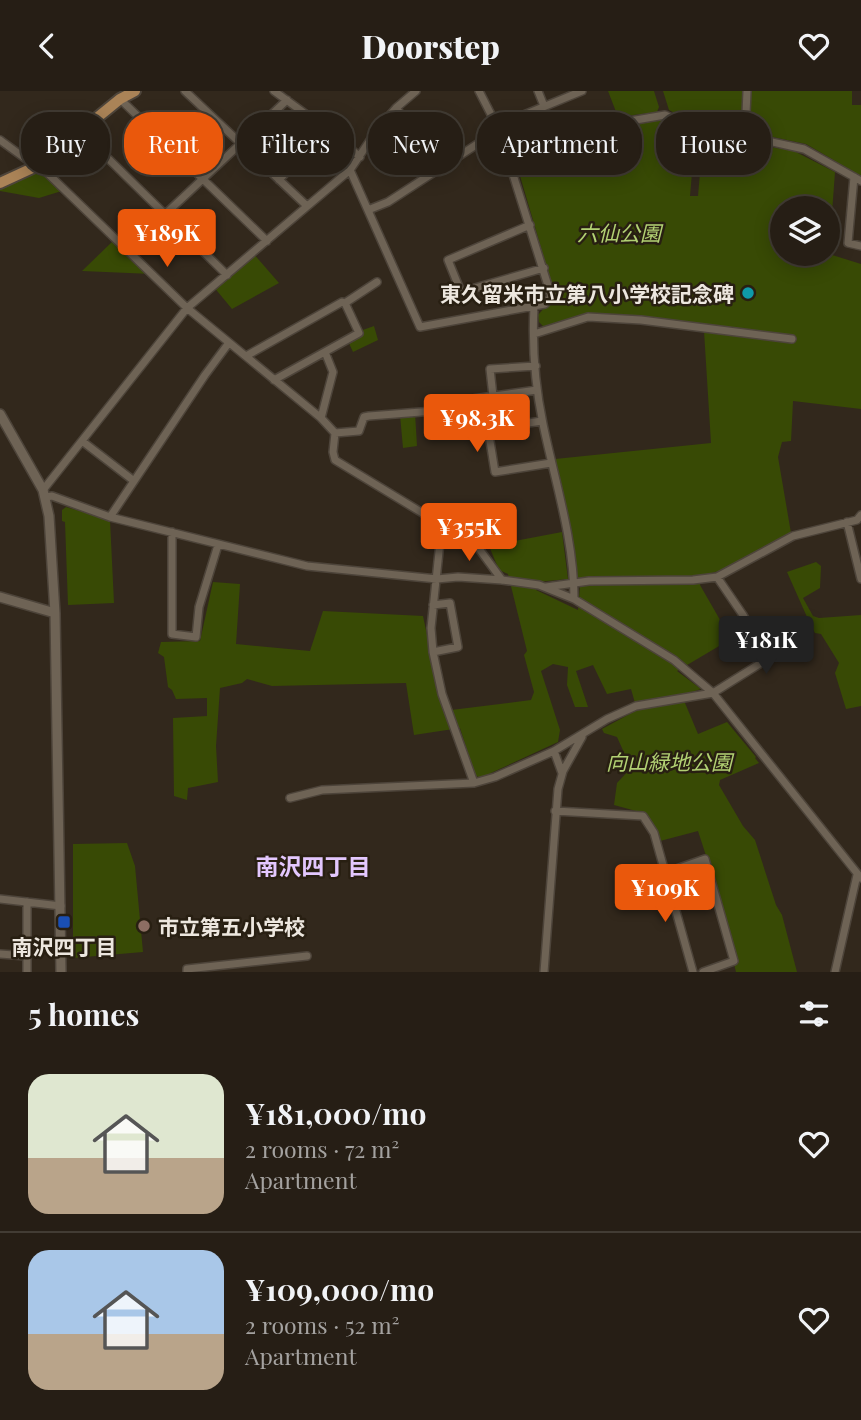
<!DOCTYPE html>
<meta charset="utf-8">
<style>
:root{--surface:#261e15;--page:#322b22;--text:#f1f3f6;--muted:#a4a2a0;--line:#423c34;--accent:#ea580c}
body{margin:0;font-family:"Playfair Display","Noto Sans JP",serif;background:var(--page);color:var(--text);height:100vh;display:flex;flex-direction:column;font-size:26px;white-space:nowrap}
*{box-sizing:border-box;margin:0}
p{font-size:23px;color:var(--muted)}
.icon{flex:none;width:38px;height:38px;fill:none;stroke:currentColor;stroke-width:2;stroke-linecap:round;stroke-linejoin:round}
.map{position:relative;height:881px;overflow:hidden}
.drawer{display:flex;flex-direction:column;background:var(--surface);flex:1}
.drawer>*{flex:none}
.banner{position:absolute;left:21px;top:21px;width:819px;height:63px;display:flex;gap:14px}
.controls{position:absolute;left:770px;top:105px;display:grid;gap:14px}
.controls a{display:grid;place-items:center;width:70px;height:70px;border-radius:50%;background:var(--surface);box-shadow:0 4px 18px #0003,0 0 0 2px var(--line);font-size:35px}
.price{position:absolute;translate:-50% -60px;padding:0 16px;border-radius:7px;background:var(--accent);color:#fff;font-size:23px;line-height:46px;filter:drop-shadow(0 2px 4px #0008)}
.price::after{content:'';position:absolute;left:50%;top:42px;width:21px;height:16px;margin-left:-10px;background:inherit;clip-path:polygon(0 0,100% 0,50% 100%)}
.price.current{background:#222;color:#fff}
ul{padding:0;list-style:none}
li{display:flex;align-items:center;gap:21px;height:175px;padding:0 28px}
li+li{border-top:2px solid var(--line)}
li span{display:grid;place-items:center;flex:none;width:196px;height:140px;border-radius:21px;color:#555}
li>.icon{margin-inline-start:auto}
span .icon{width:84px;height:84px;fill:#fffc;stroke-width:1}
li b{font-size:30px}
h2{display:flex;justify-content:space-between;align-items:center;height:84px;padding:0 28px;font-size:30px}
.pill{padding:0 24px;border-radius:28px;background:var(--surface);box-shadow:0 4px 18px #0003,0 0 0 2px var(--line);font-size:24px;line-height:63px}
.pill.current{background:var(--accent);color:#fff}
header{display:flex;justify-content:space-between;align-items:center;height:91px;padding:0 28px;background:var(--surface);font-size:32px;font-weight:800}
.map>svg:first-child{display:block}
.green{fill:#384a05;fill-rule:evenodd}
.lines{fill:none;stroke-linecap:round;stroke-linejoin:round}
.minor-casing{stroke:#4d443a;stroke-width:10}
.tertiary-casing{stroke:#4d443a;stroke-width:12}
.primary-casing{stroke:#4d443a;stroke-width:14}
.minor{stroke:#6e6355;stroke-width:7}
.tertiary{stroke:#6e6355;stroke-width:9}
.primary{stroke:#aa8357;stroke-width:10}
.culture-dot{fill:#0f9aa8;stroke:#281f12;stroke-width:2.5}
.transit-dot{fill:#1a4fb4;stroke:#281f12;stroke-width:2.5}
.education-dot{fill:#8d6e63;stroke:#281f12;stroke-width:2.5}
.labels{text-anchor:middle;dominant-baseline:central;stroke-width:5;stroke-linejoin:round;paint-order:stroke}
.park-label{font-size:21px;font-style:italic;fill:#b2d173;stroke:#281f12}
.poi-label{font-size:21px;font-weight:bold;fill:#ede7df;stroke:#281f12;text-anchor:end}
.neighbourhood-label{font-size:23px;font-weight:bold;fill:#e3c7fe;stroke:#281f12}
</style>
<header><svg class="icon" aria-label="back" viewBox="0 0 24 24"><path d="M15 5l-7 7 7 7"/></svg>Doorstep<svg class="icon" aria-label="heart" viewBox="0 0 24 24"><path d="M12 20l-8-8c-3-5 5-10 8-4 3-6 11-1 8 4z"/></svg></header>
<div class="map">
<svg width="861" height="881" viewBox="0 0 861 881">
<rect width="100%" height="100%" fill="#32281c"/>
<!-- green -->
<path class="green" d="M608,0H654L659,16L657,21L618,26Z
M663,0H743L741,38L737,41L702,37L669,19Z
M751,0H852V14H861V85L806,53L753,42L749,38Z
M665,27C682,36 695,36 693,57L690,60L657,58L660,65L691,67L693,70L690,105H698L703,47L706,45L794,60L835,81L829,163L861,173V318L793,310L791,350L782,351L778,366L791,442L729,477L701,485L700,494L731,548L677,580L701,598L679,605L683,612H685L698,643L727,631L756,666L755,667L759,672L720,689L719,694L743,735L755,749L776,814L782,824L797,881H736L711,780L698,740L660,750L647,723L614,714L617,692L631,677L617,646L604,642L602,638L637,619L631,598L607,603L593,574L576,580L588,616H575L567,594L568,576L553,573L541,580L560,639L558,651L480,687L475,684L460,637L414,644L406,592L272,595L247,588L242,592L220,597L216,655L218,691L188,697L187,709L174,705L173,627L207,625V607L176,608L172,599L168,596L164,566L158,562L161,551L200,550L213,491L240,493L236,553L310,560L323,520L423,525L443,620L531,609L534,601L524,564L527,560L508,483L499,479L489,455L562,441L568,488L537,491L536,499L578,519L580,495L620,492L622,487L579,488L576,486L569,431L555,368L711,352L704,240L793,251L795,245L612,223L588,222L544,236L539,231L538,224L545,216L557,211L518,78C549,62 582,44 617,36C633,32 649,33 665,27ZM782,117H828V163H782Z
M39,74L65,99L39,107L0,100V92Z
M115,148L152,183L82,180Z
M253,162L279,192L232,218L213,195Z
M374,235L378,249L353,261L348,250L360,240Z
M415,322L417,355L403,357L400,324Z
M66,416L110,429L114,512L68,514L65,431L62,430V419Z
M816,471L821,475L820,497L803,507L813,525L819,527L861,524V615L846,618L835,582L839,572L821,543L815,542L811,535L795,544L786,527L811,535L787,481Z
M127,752L135,775L143,861L73,867V753Z"/>
<g class="lines">
<!-- minor casing -->
<g class="minor-casing">
<path id="minor" d="M185,0L307,115
M274,0L333,43L360,66
M479,0L499,39L550,201L551,206L545,213L534,215C532,254 535,295 543,333C555,391 574,448 574,508
M538,0L544,15
M120,8L267,150
M497,35L582,0
M377,39L395,58L416,43L396,17
M80,40L227,184
M745,45L747,0
M0,49L26,68L39,74L187,217L321,327L335,342L333,361L335,369L477,455L502,489
M511,73L618,32L665,24L699,40L745,45L804,58L861,90
M350,79L420,236L534,215
M854,86L848,152L861,155
M279,89L326,38
M368,119L388,111L499,39
M530,134L448,169L461,201L544,177
M127,159L287,9
M534,243L588,226L641,229L792,248
M246,265L342,211L345,212L377,191
M274,289L359,242L345,212
M493,305L490,278L536,275
M321,327L333,281L325,261
M542,330L488,338L495,381L551,372
M335,342L359,340L364,326L369,325L434,320L452,311L537,299
M82,350L134,390
M43,399L187,217L350,79L377,39L396,17L416,0
M46,406L52,405L110,426L307,475L437,488L458,486L502,489L539,494L574,508L674,569L713,602L861,787
M110,426L205,284L228,253
M847,431L861,488
M442,432L431,537L433,561L442,603L474,692
M172,441V543L196,546L199,516L218,454
M717,486L743,524L767,567
M546,496L589,490L693,489L717,486L793,445L857,429L861,424
M433,561L458,556L450,512L433,514
M554,660L562,682
M290,707L322,699L474,692L495,686L554,660L607,628L636,615L713,602L804,545
M555,720L643,725L654,742L693,881
M665,782L705,768L734,870L703,881
M0,808L61,815
M27,811V881
M0,863L27,865
M187,881V878L307,865
M544,881L558,698L563,680L582,646
M835,881L857,784"/>
</g>
<!-- tertiary casing -->
<g class="tertiary-casing">
<path id="tertiary" d="M0,323L43,399L49,425L55,522L61,881
M0,506L55,522"/>
</g>
<!-- primary casing -->
<g class="primary-casing">
<path id="primary" d="M0,92L39,74L120,8L135,0"/>
</g>
<!-- minor -->
<use href="#minor" class="minor"/>
<!-- tertiary -->
<use href="#tertiary" class="tertiary"/>
<!-- primary -->
<use href="#primary" class="primary"/>
</g>
<!-- markers -->
<circle class="culture-dot" cx="748" cy="202" r="7"/>
<rect class="transit-dot" x="57" y="824" width="14" height="14" rx="3.5"/>
<circle class="education-dot" cx="144" cy="835" r="7"/>
<g class="labels">
<!-- park labels -->
<g class="park-label">
<text x="619" y="141">六仙公園</text>
<text x="669" y="670">向山緑地公園</text>
</g>
<!-- poi labels -->
<g class="poi-label">
<text x="734" y="202">東久留米市立第八小学校記念碑</text>
<text x="158" y="835" text-anchor="start">市立第五小学校</text>
<text x="64" y="855" text-anchor="middle">南沢四丁目</text>
</g>
<!-- neighbourhood labels -->
<g class="neighbourhood-label">
<text x="313" y="774">南沢四丁目</text>
</g>
</g>
</svg>
<div class="controls">
<a><svg class="icon" aria-label="layers" viewBox="0 0 24 24"><path d="M12 4l9 5-9 5-9-5zM3 14l9 5 9-5"/></svg></a>
</div>
<b class="price" style="left:167px;top:178px">¥189K</b>
<b class="price" style="left:477px;top:363px">¥98.3K</b>
<b class="price" style="left:469px;top:472px">¥355K</b>
<b class="price current" style="left:766px;top:585px">¥181K</b>
<b class="price" style="left:665px;top:833px">¥109K</b>
<div class="banner">
<a class="pill">Buy</a>
<a class="pill current">Rent</a>
<a class="pill">Filters</a>
<a class="pill">New</a>
<a class="pill">Apartment</a>
<a class="pill">House</a>
</div>
</div>
<section class="drawer">
<h2>5 homes<svg class="icon" aria-label="filters" viewBox="0 0 24 24"><path d="M4 7h16M4 17h16"/><circle cx="9" cy="7" r="2"/><circle cx="15" cy="17" r="2"/></svg></h2>
<ul>
<li><span style="background:linear-gradient(#dfe7d0 60%,#b9a48a 0)"><svg class="icon" aria-label="home" viewBox="0 0 24 24"><path d="M3 11l9-7 9 7M6 9v11h12V9"/></svg></span><div><b>¥181,000/mo</b><p>2 rooms · 72 m²</p><p>Apartment</p></div><svg class="icon" aria-label="heart" viewBox="0 0 24 24"><path d="M12 20l-8-8c-3-5 5-10 8-4 3-6 11-1 8 4z"/></svg></li>
<li><span style="background:linear-gradient(#a9c7e8 60%,#b9a48a 0)"><svg class="icon" aria-label="home" viewBox="0 0 24 24"><path d="M3 11l9-7 9 7M6 9v11h12V9"/></svg></span><div><b>¥109,000/mo</b><p>2 rooms · 52 m²</p><p>Apartment</p></div><svg class="icon" aria-label="heart" viewBox="0 0 24 24"><path d="M12 20l-8-8c-3-5 5-10 8-4 3-6 11-1 8 4z"/></svg></li>
</ul>
</section>
